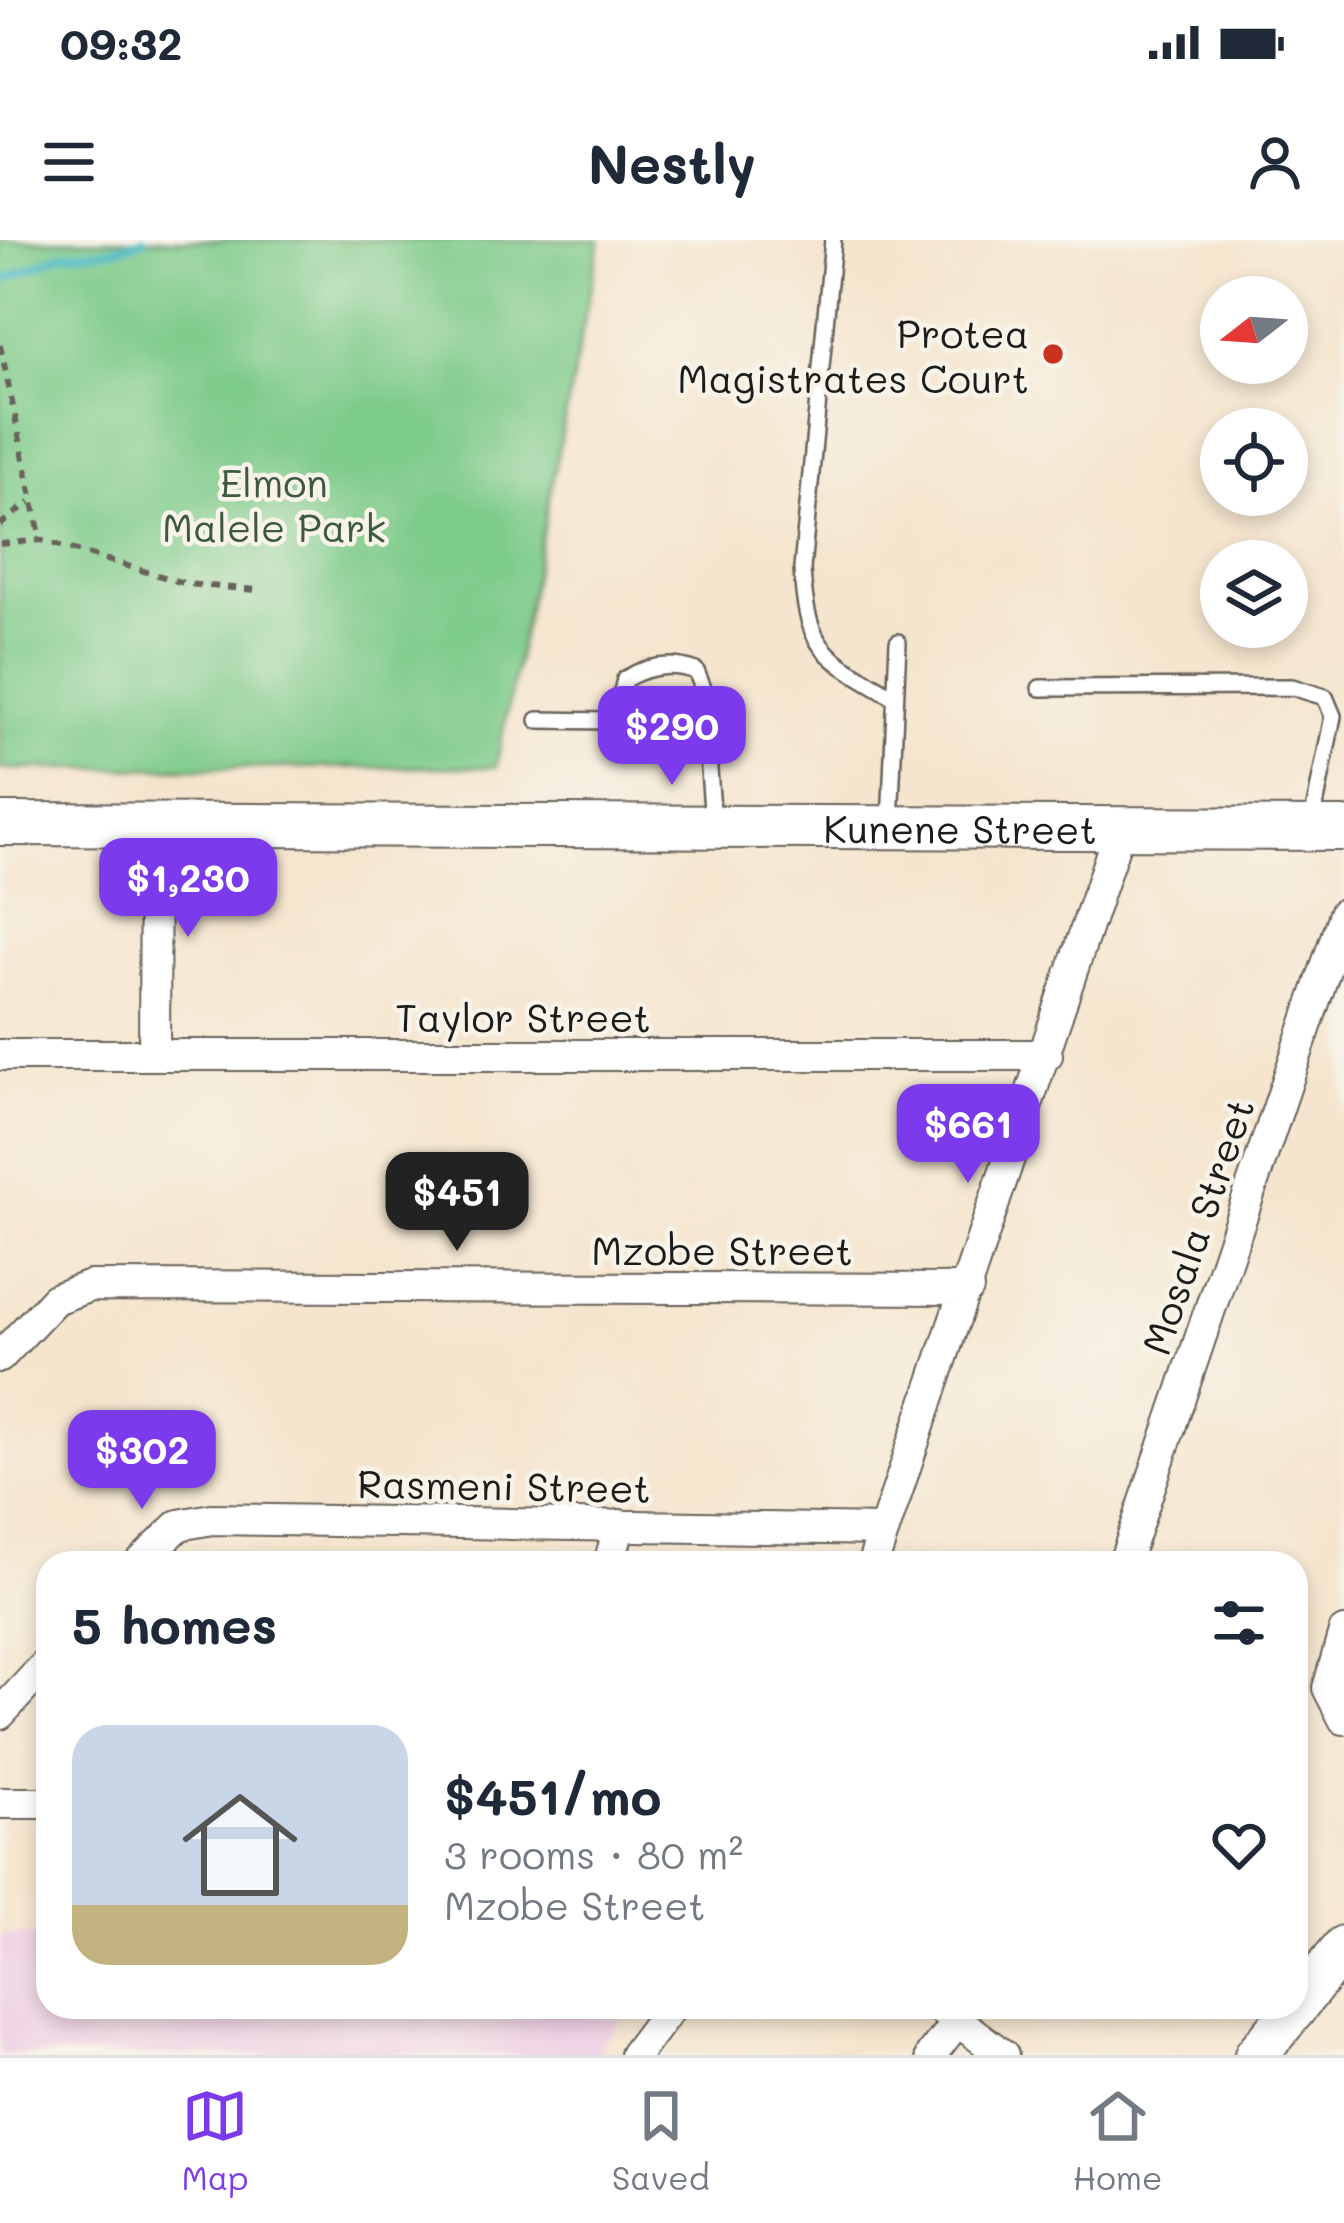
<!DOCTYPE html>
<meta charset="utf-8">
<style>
:root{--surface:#fff;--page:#f2f2f3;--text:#1f2937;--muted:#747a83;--line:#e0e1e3;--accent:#7c3aed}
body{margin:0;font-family:Mali,sans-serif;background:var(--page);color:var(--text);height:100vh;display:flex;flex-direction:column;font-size:45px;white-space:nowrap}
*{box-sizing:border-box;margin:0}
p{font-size:39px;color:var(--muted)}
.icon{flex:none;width:66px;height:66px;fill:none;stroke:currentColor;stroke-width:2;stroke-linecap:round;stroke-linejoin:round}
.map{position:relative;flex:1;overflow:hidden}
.sheet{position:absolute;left:36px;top:1311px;width:1272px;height:468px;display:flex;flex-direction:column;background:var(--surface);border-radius:36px;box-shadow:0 6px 18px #0003}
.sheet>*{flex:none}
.needle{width:78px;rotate:253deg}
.tools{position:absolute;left:1200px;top:36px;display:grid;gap:24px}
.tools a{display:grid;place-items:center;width:108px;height:108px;border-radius:50%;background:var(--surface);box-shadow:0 6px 18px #0003;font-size:60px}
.price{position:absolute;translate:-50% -102px;padding:0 27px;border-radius:24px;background:var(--accent);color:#fff;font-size:39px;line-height:78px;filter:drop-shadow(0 3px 6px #0008)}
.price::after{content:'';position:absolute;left:50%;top:72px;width:36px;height:27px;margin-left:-18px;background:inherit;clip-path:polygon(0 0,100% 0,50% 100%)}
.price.active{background:#222;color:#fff}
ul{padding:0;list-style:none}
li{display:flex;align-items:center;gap:36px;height:300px;padding:0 36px}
li span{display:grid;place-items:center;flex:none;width:336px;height:240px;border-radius:36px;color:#555}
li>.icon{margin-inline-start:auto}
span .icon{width:144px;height:144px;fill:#fffc;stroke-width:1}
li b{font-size:51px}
h2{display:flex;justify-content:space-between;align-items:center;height:144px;padding:0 36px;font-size:51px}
.status{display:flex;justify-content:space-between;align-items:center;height:84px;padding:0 60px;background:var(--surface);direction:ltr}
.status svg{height:33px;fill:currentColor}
header{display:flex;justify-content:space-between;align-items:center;height:156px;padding:0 36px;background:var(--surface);font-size:54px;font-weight:800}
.dock{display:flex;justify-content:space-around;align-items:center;height:168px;border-top:3px solid var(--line);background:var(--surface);font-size:33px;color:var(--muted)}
.dock a{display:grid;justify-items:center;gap:6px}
.dock .active{color:var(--accent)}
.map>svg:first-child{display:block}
.built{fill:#f0d0e5}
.green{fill:#7dcb8a;stroke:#4c7453;stroke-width:3}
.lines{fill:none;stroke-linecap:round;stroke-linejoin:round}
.stream{stroke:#49b8bf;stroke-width:9}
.lane-casing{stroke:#68625a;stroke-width:20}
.street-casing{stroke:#68625a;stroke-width:34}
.secondary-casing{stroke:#68625a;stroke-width:46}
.path{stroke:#68625a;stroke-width:6;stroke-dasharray:9 9;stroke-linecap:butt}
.lane{stroke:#fff;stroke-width:15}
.street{stroke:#fff;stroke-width:30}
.secondary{stroke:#fff;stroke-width:42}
.poi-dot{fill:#c8321e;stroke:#f7f3e8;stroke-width:4.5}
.labels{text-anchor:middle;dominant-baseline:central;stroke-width:9;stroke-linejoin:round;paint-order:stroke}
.poi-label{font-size:39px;fill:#1c1c1c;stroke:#f7f3e8;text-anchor:end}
.park-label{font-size:39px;fill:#3e5942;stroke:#f7f3e8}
.street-label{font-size:39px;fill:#1c1c1c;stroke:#f7f3e8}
</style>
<div class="status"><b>09:32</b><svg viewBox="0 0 49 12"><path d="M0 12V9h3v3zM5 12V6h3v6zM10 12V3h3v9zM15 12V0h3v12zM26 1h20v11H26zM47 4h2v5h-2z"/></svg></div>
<header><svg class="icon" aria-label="menu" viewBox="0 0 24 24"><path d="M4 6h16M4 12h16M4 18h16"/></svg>Nestly<svg class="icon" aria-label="person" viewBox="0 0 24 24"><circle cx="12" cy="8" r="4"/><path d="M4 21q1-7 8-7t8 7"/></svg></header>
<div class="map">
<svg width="1344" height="1815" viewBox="0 0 1344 1815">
<rect width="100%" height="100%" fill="#f7f3e8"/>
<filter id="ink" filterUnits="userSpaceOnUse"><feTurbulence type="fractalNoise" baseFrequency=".00833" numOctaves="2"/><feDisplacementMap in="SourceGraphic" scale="24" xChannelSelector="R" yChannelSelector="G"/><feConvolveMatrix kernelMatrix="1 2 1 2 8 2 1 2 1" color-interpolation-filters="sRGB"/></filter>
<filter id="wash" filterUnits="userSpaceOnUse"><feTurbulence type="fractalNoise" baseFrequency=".004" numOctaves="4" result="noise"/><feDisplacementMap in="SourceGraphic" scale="48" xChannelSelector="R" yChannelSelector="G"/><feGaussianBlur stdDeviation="2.7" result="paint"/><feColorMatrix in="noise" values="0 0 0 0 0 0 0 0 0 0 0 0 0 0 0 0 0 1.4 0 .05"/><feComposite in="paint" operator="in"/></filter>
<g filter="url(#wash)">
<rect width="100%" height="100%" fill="#f5e5ce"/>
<!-- built -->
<path class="built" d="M0,1695L48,1696V1767H631L594,1815H0Z"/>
<!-- green -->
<path class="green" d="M0,0H600L496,527L0,529Z"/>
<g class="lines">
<!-- stream -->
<path class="stream" d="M0,42L61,14L113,10L143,0"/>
</g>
</g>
<g filter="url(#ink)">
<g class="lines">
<!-- lane casing -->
<g class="lane-casing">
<path id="lane" d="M833,0L802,329C807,414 825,416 894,457
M1040,448L1292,447L1325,457L1333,476L1311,587
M538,480L608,481L616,476L625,439C647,426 671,422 696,431L703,448L713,584
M890,584L898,402"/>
</g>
<!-- street casing -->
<g class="street-casing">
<path id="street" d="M0,815H1047
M154,815L155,585
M0,1117L55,1059L90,1046L968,1049
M140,1323L179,1285L212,1279L884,1290
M609,1323L620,1285
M873,1323L1120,588
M1124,1323L1344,674
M1344,1392L1328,1448L1344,1479
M0,1474L48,1422
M0,1563H48
M939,1767L1003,1815
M635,1815L671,1767
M931,1815L957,1781"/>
</g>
<!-- secondary casing -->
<g class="secondary-casing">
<g id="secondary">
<path id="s1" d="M0,584L1344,589"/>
<path d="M1296,1766L1344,1707"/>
<path d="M1256,1815L1296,1767"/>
</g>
</g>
<!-- path -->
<path class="path" d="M0,105L41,300
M0,285L30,262
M0,304L41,300L187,344L256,350"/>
<!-- lane -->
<use href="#lane" class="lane"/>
<!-- street -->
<use href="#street" class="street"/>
<!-- secondary -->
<use href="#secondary" class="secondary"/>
</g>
</g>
<!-- markers -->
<circle class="poi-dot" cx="1053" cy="114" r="12"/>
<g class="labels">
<!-- poi labels -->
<g class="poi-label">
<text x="1029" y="92">Protea<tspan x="1029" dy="45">Magistrates Court</tspan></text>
</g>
<!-- park labels -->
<g class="park-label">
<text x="274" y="241">Elmon<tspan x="274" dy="45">Malele Park</tspan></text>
</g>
<!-- street labels -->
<g class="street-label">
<text stroke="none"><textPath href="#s1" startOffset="960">Kunene Street</textPath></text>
<text x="523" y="776">Taylor Street</text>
<text transform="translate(1197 986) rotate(-71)">Mosala Street</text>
<text x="722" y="1009">Mzobe Street</text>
<text transform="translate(504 1245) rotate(1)">Rasmeni Street</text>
</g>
</g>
</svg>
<div class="tools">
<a><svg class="needle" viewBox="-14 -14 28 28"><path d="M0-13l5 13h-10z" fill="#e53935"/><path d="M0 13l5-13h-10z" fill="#747a83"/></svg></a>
<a><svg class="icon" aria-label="locate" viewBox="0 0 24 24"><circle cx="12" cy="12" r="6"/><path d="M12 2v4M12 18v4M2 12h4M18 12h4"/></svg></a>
<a><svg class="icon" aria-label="layers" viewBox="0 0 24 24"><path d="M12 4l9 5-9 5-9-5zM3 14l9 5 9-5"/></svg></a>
</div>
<b class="price" style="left:672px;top:548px">$290</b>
<b class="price" style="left:188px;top:700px">$1,230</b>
<b class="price" style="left:968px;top:946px">$661</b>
<b class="price active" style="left:457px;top:1014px">$451</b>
<b class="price" style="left:142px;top:1272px">$302</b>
<section class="sheet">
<h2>5 homes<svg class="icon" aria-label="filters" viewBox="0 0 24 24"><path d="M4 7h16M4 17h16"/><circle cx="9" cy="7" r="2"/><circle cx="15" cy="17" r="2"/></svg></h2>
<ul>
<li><span style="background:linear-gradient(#c9d6e8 75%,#c2b280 0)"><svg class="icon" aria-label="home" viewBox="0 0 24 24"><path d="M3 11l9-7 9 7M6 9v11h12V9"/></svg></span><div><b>$451/mo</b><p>3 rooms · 80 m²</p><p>Mzobe Street</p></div><svg class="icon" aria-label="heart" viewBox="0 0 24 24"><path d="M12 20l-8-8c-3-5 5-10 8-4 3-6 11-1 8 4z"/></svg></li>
</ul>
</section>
</div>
<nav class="dock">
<a class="active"><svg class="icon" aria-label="map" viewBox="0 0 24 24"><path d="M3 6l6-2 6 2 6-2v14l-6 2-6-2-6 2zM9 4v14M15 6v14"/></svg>Map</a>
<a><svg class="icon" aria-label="saved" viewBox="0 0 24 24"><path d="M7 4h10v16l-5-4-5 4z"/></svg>Saved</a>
<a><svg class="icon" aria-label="home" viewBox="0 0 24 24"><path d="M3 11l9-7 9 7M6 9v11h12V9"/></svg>Home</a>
</nav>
